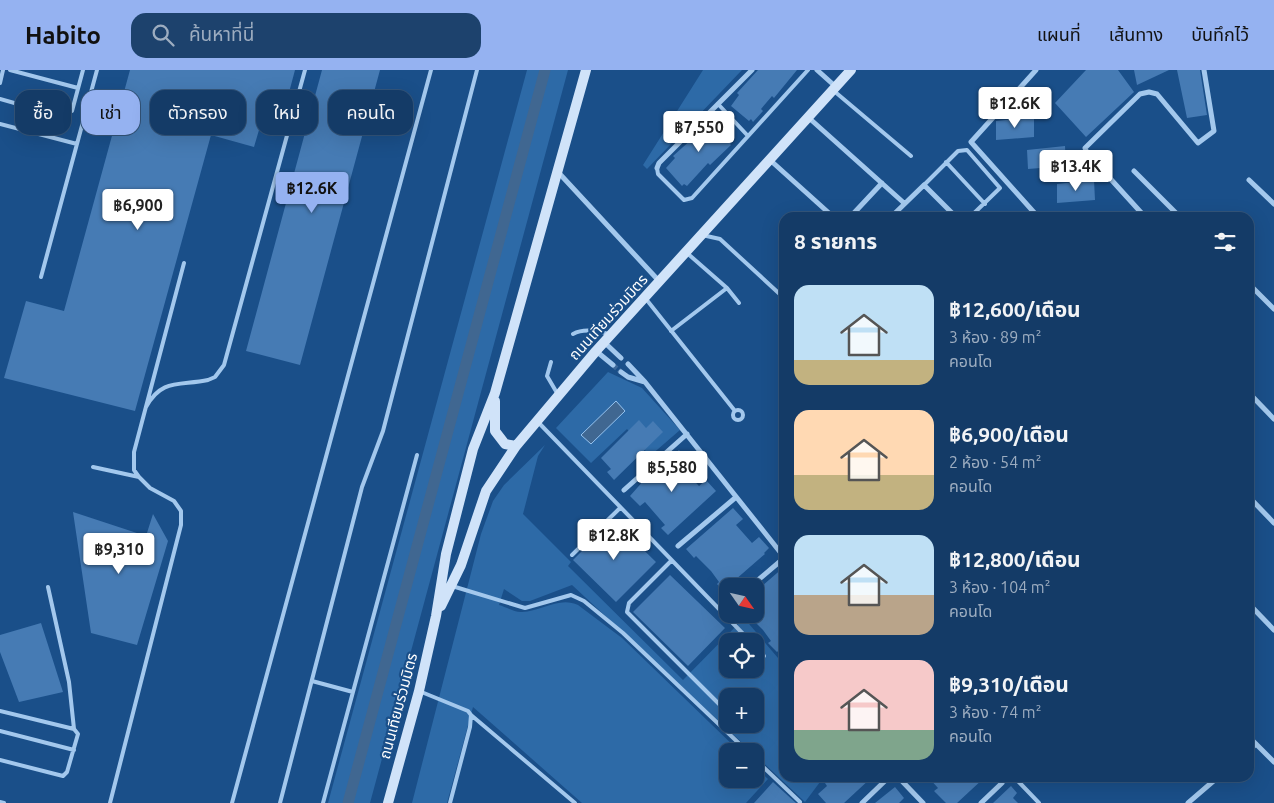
<!DOCTYPE html>
<html lang="th">
<meta charset="utf-8">
<style>
:root{--surface:#143b67;--page:#1d426d;--text:#f1f3f6;--muted:#9dadc0;--line:#33557b;--accent:#95b2f1}
body{margin:0;font-family:Ubuntu,"Noto Sans Thai",sans-serif;background:var(--page);color:var(--text);height:100vh;display:flex;flex-direction:column;font-size:19px;white-space:nowrap}
*{box-sizing:border-box;margin:0}
p{font-size:16px;color:var(--muted)}
.icon{flex:none;width:28px;height:28px;fill:none;stroke:currentColor;stroke-width:2;stroke-linecap:round;stroke-linejoin:round}
.map{position:relative;flex:1;overflow:hidden}
.sheet{position:absolute;left:779px;top:142px;width:475px;height:570px;display:flex;flex-direction:column;background:var(--surface);border-radius:15px;box-shadow:0 5px 20px #0002,0 0 0 1px var(--line)}
.sheet>*{flex:none}
.guide{position:absolute;left:15px;top:20px;width:475px;height:45px;display:flex;gap:10px}
.needle{width:32px;rotate:124deg}
.tools{position:absolute;left:719px;top:508px;display:grid;gap:10px}
.tools a{display:grid;place-items:center;width:45px;height:45px;border-radius:10px;background:var(--surface);box-shadow:0 5px 20px #0002,0 0 0 1px var(--line);font-size:25px}
.price{position:absolute;translate:-50% -42px;padding:0 11px;border-radius:5px;background:#fff;color:#222;font-size:16px;line-height:32px;filter:drop-shadow(0 1px 2px #0008)}
.price::after{content:'';position:absolute;left:50%;top:30px;width:15px;height:11px;margin-left:-8px;background:inherit;clip-path:polygon(0 0,100% 0,50% 100%)}
.price.current{background:var(--accent);color:#111}
ul{padding:0;list-style:none}
li{display:flex;align-items:center;gap:15px;height:125px;padding:0 15px}
li span{display:grid;place-items:center;flex:none;width:140px;height:100px;border-radius:15px;color:#555}
li>.icon{margin-inline-start:auto}
span .icon{width:60px;height:60px;fill:#fffc;stroke-width:1}
li b{font-size:21px}
h2{display:flex;justify-content:space-between;align-items:center;height:60px;padding:0 15px;font-size:21px}
.tag{padding:0 18px;border-radius:15px;background:var(--surface);box-shadow:0 5px 20px #0002,0 0 0 1px var(--line);font-size:18px;line-height:45px}
.tag.current{background:var(--accent);color:#111}
header{display:flex;align-items:center;gap:30px;box-sizing:border-box;height:70px;padding:0 25px;background:var(--accent);color:#111}
header strong{font-size:24px}
nav{display:flex;gap:28px;margin-inline-start:auto;font-size:18px}
.search{width:350px;height:45px;background:var(--page);display:flex;align-items:center;gap:12px;box-sizing:border-box;padding:0 18px;border-radius:15px;color:var(--muted);font-size:19px}
.map>svg:first-child{display:block}
.green{fill:#2d6aa7;fill-rule:evenodd}
.water{fill:#406791;stroke:#96c3ef}
.lines{fill:none;stroke-linecap:round;stroke-linejoin:round}
.canal{stroke:#406791;stroke-width:11}
.building{fill:#467bb4}
.street-tunnel{stroke:#3c699b;stroke-width:5;stroke-dasharray:5 2.5;stroke-linecap:butt}
.lane{stroke:#a3c8ed;stroke-width:4}
.street{stroke:#a3c8ed;stroke-width:5}
.secondary{stroke:#d0e3f9;stroke-width:10}
.labels{text-anchor:middle;dominant-baseline:central;stroke-width:4.5;stroke-linejoin:round;paint-order:stroke}
.street-label{font-size:15px;fill:#fff;stroke:#1a4f89}
</style>
<header>
<strong>Habito</strong>
<div class="search"><svg class="icon" aria-label="search" viewBox="0 0 24 24"><circle cx="10" cy="10" r="6"/><path d="M15 15l6 6"/></svg>ค้นหาที่นี่</div>
<nav><a>แผนที่</a><a>เส้นทาง</a><a>บันทึกไว้</a></nav>
</header>
<div class="map">
<svg width="1274" height="733" viewBox="0 0 1274 733">
<rect width="100%" height="100%" fill="#1a4f89"/>
<!-- green -->
<path class="green" d="M527,0H568L370,733H328Z
M703,0H742L647,99L643,95Z
M608,302L642,318L680,360L650,386L627,359L591,393L556,358Z
M545,375L538,386L523,444L571,492L568,496L683,610L744,548L784,595V708H823L805,732L755,685V681H751L572,515L530,531H522L504,519L499,535C506,537 516,543 522,542C541,541 560,526 578,535L622,568L739,681H728V709H755V697L768,709L746,733H582L473,637L447,733H412L481,464L493,431L504,415ZM728,571H755V599H728ZM728,626H755V654H728Z"/>
<!-- water -->
<path class="water" d="M616,331L625,341L591,374L581,365Z"/>
<g class="lines">
<!-- canal -->
<path class="canal" d="M348,733L545,0"/>
</g>
<!-- building -->
<path class="building" d="M130,0H295L287,30L269,26L254,77L211,65L135,341L4,308L26,231L64,241Z
M322,0H380L300,295L246,281Z
M758,0H797L774,28L772,26L761,39L763,41L753,52L751,49L749,51L731,36L739,25L737,23Z
M1086,0H1118L1134,22L1086,67L1055,33Z
M1134,0H1169L1137,15Z
M1177,0H1200L1207,45L1187,48Z
M1034,47V67L996,70V51Z
M711,52H715L733,71L730,74L731,75L710,95L708,93L687,116L684,114L682,116L666,98L675,88L673,86Z
M1065,76L1066,96L1028,99L1027,80Z
M1094,110L1095,130L1057,133V114Z
M639,350L646,358L653,351L663,362L614,410L607,402L611,399L601,388Z
M679,380L690,392L682,398L699,416L706,410L716,421L668,465L661,458L665,455L645,432L640,436L630,426L645,409Z
M733,438L743,449L736,455L752,473L759,467L769,478L764,483L765,484L735,510L736,512L732,516H728L725,523L717,514L719,512L711,501L696,486L694,488L686,479Z
M73,442L146,466L153,444L168,471L137,575L91,563Z
M613,450L656,492L616,532L573,490Z
M784,497V575L777,582L768,573L771,571L763,560L747,544H755V522Z
M670,505L725,558L688,596L633,542Z
M41,553L63,622L19,632L0,582V565Z
M832,708H871L844,733H826L818,724L827,716L825,713Z
M929,708H984L957,733H946L934,721L938,718Z
M773,712L785,723L796,733H754Z
M1011,716L1017,723L1013,728L1018,733H993Z
M895,717L904,728L899,733H875Z"/>
<g class="lines">
<!-- street-tunnel -->
<path class="street-tunnel" d="M613,295L621,302"/>
<!-- lane -->
<path class="lane" d="M10,0L78,18
M0,13L3,0
M834,21L911,86
M0,29L60,46L72,41L83,0
M718,34L748,66
M0,54L77,74
M946,92L985,134
M657,98L658,104L684,130L692,128L808,0
M924,115L958,81L967,80L1000,118L969,148
M702,165L720,169L784,228
M687,183L727,218L739,233
M41,207L97,0
M646,229L735,341
M671,261L727,218
M573,264C584,258 597,261 609,264
M551,292L547,306L557,323
M146,337C162,308 180,316 208,310L215,307L224,295L305,0
M733 345a5 5 0 1 1 10 0a5 5 0 1 1-10 0Z
M538,352L750,571
M93,397L139,407L150,418L174,431L181,441V455L110,733
M139,407L134,400V382L184,193
M572,485L620,438
M671,491L629,533L627,542L728,643
M452,516L525,538L571,525L584,531L623,563L747,681
M48,517L69,612L74,659
M755,577L764,586
M312,611L353,622
M419,621L468,641L471,645L470,657L450,733
M0,641L74,659L78,664L67,702L63,706L0,690
M471,645L575,733
M0,661L74,680
M755,689L800,732
M1015,708L1039,733
M0,732L4,733
M232,733L431,0
M280,733L362,417L383,361L477,0
M323,733L417,385"/>
<!-- street -->
<path class="street" d="M817,0L836,17
M1036,0L971,72L1039,148
M809,48L904,133
M770,90L830,144L838,148
M657,98L659,93L752,0
M1134,101L1181,148
M558,102L659,211
M1249,110L1274,134
M845,148L853,144L882,113
M890,148L924,115L957,148
M1146,148L1087,83L1085,78L1140,24L1149,22L1157,24L1198,73L1214,61L1204,0
M1249,214L1274,239
M604,272L621,288
M596,281L613,295
M621,302L628,307L645,312L628,294
M645,312L784,487
M1249,323L1274,349
M624,420L687,364
M1249,427L1274,453
M678,476L735,428
M751,516L784,488
M1249,534L1274,560
M1249,667L1274,692
M1249,680L1256,674
M899,708L923,733
M862,733L888,708
M981,733L1002,713
M1188,733L1217,708"/>
<!-- secondary -->
<path class="secondary" d="M495,331V361L505,374L516,376
M441,536L461,495L486,421L516,376L596,281L851,0
M388,733L419,621L436,546L446,484L473,379L495,323L586,0"/>
</g>
<g class="labels">
<!-- street labels -->
<g class="street-label">
<text transform="translate(608 247) rotate(-48)">ถนนเทียมร่วมมิตร</text>
<text transform="translate(398 636) rotate(-75)">ถนนเทียมร่วมมิตร</text>
</g>
</g>
</svg>
<div class="tools">
<a><svg class="needle" viewBox="-14 -14 28 28"><path d="M0-13l5 13h-10z" fill="#e53935"/><path d="M0 13l5-13h-10z" fill="#9dadc0"/></svg></a>
<a><svg class="icon" aria-label="locate" viewBox="0 0 24 24"><circle cx="12" cy="12" r="6"/><path d="M12 2v4M12 18v4M2 12h4M18 12h4"/></svg></a>
<a>+</a>
<a>−</a>
</div>
<b class="price" style="left:1015px;top:59px">฿12.6K</b>
<b class="price" style="left:699px;top:83px">฿7,550</b>
<b class="price" style="left:1076px;top:122px">฿13.4K</b>
<b class="price current" style="left:312px;top:144px">฿12.6K</b>
<b class="price" style="left:138px;top:161px">฿6,900</b>
<b class="price" style="left:672px;top:423px">฿5,580</b>
<b class="price" style="left:614px;top:491px">฿12.8K</b>
<b class="price" style="left:119px;top:505px">฿9,310</b>
<div class="guide">
<a class="tag">ซื้อ</a>
<a class="tag current">เช่า</a>
<a class="tag">ตัวกรอง</a>
<a class="tag">ใหม่</a>
<a class="tag">คอนโด</a>
</div>
<section class="sheet">
<h2>8 รายการ<svg class="icon" aria-label="filters" viewBox="0 0 24 24"><path d="M4 7h16M4 17h16"/><circle cx="9" cy="7" r="2"/><circle cx="15" cy="17" r="2"/></svg></h2>
<ul>
<li><span style="background:linear-gradient(#bfe0f5 75%,#c2b280 0)"><svg class="icon" aria-label="home" viewBox="0 0 24 24"><path d="M3 11l9-7 9 7M6 9v11h12V9"/></svg></span><div><b>฿12,600/เดือน</b><p>3 ห้อง · 89 m²</p><p>คอนโด</p></div></li>
<li><span style="background:linear-gradient(#ffd9b3 65%,#c2b280 0)"><svg class="icon" aria-label="home" viewBox="0 0 24 24"><path d="M3 11l9-7 9 7M6 9v11h12V9"/></svg></span><div><b>฿6,900/เดือน</b><p>2 ห้อง · 54 m²</p><p>คอนโด</p></div></li>
<li><span style="background:linear-gradient(#bfe0f5 60%,#b9a48a 0)"><svg class="icon" aria-label="home" viewBox="0 0 24 24"><path d="M3 11l9-7 9 7M6 9v11h12V9"/></svg></span><div><b>฿12,800/เดือน</b><p>3 ห้อง · 104 m²</p><p>คอนโด</p></div></li>
<li><span style="background:linear-gradient(#f6c9c9 70%,#7fa58c 0)"><svg class="icon" aria-label="home" viewBox="0 0 24 24"><path d="M3 11l9-7 9 7M6 9v11h12V9"/></svg></span><div><b>฿9,310/เดือน</b><p>3 ห้อง · 74 m²</p><p>คอนโด</p></div></li>
</ul>
</section>
</div>
